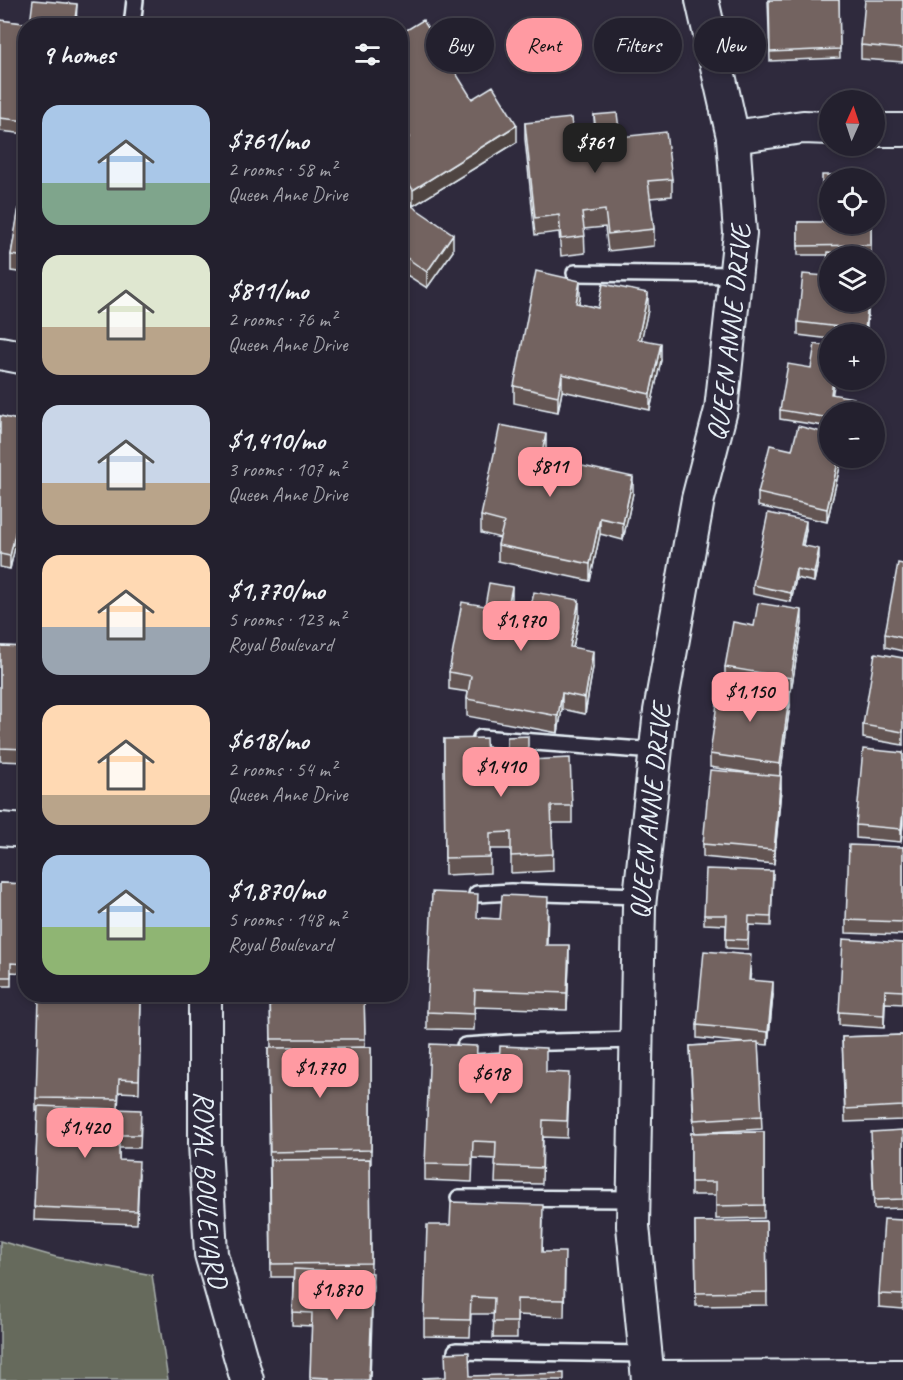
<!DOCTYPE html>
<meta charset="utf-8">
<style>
:root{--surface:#23202e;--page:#2b2836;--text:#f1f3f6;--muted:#a3a3aa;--line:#403e4a;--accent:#ff9aa2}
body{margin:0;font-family:Caveat,sans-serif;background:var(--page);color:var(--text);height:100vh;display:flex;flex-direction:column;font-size:22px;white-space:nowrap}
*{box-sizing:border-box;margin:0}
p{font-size:20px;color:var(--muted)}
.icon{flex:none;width:33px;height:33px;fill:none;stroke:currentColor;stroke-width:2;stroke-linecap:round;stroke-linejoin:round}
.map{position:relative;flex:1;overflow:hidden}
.sheet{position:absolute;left:18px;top:18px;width:390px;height:984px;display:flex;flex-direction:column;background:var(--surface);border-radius:24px;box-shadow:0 3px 9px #0003,0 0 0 2px var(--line)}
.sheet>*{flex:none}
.hud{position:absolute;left:426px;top:18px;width:387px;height:54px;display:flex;gap:12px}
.needle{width:39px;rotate:3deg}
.fabs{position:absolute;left:819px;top:90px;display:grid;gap:12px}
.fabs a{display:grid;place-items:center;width:66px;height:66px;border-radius:50%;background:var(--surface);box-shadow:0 3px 9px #0003,0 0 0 2px var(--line);font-size:30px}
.price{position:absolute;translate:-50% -51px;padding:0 14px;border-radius:12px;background:var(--accent);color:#111;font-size:20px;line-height:39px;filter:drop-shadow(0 2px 3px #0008)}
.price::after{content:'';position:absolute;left:50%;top:36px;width:18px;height:14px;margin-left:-9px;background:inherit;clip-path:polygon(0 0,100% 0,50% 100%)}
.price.on{background:#222;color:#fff}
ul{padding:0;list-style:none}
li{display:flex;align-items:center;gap:18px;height:150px;padding:0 24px}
li span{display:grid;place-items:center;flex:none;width:168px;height:120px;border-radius:18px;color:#555}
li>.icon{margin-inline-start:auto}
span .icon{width:72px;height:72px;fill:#fffc;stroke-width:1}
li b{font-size:26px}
h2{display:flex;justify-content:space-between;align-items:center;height:72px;padding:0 24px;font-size:26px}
.tag{padding:0 21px;border-radius:27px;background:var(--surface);box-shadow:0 3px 9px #0003,0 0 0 2px var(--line);font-size:21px;line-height:54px}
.tag.on{background:var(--accent);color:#111}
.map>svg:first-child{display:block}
.green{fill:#666a5c;stroke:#a7aeaa;stroke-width:1.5}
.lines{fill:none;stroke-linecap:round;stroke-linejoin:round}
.lane-casing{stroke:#e8f1f8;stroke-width:20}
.street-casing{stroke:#e8f1f8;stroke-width:36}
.lane{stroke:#2f2a3d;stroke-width:15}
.street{stroke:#2f2a3d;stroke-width:32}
.wall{fill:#635553;stroke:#e8f1f8;stroke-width:1.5}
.shaded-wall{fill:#504543;stroke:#e8f1f8;stroke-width:1.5}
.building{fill:#736360;stroke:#e8f1f8;stroke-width:1.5}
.labels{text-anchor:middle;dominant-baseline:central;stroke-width:5;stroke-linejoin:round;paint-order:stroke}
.street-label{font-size:28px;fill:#e8f1f8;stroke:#2f2a3d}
</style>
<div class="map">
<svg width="903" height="1380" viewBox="0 0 903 1380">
<rect width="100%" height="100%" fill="#2f2a3d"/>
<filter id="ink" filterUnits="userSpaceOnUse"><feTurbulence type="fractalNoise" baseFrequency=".0167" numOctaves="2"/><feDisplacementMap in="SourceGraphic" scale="12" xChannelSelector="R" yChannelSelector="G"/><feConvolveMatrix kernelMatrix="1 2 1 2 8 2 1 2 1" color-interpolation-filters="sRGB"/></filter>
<g filter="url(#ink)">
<!-- green -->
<path class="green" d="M0,1241L56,1257L152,1275L168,1380H0Z"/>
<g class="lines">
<!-- lane casing -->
<g class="lane-casing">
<path id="lane" d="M132,26L135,0
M575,273L736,275
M481,738L655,751
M477,894L511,892L640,896
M465,1046L511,1043L637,1040
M459,1198L634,1199
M456,1351L646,1354"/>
</g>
<!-- street casing -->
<g class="street-casing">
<g id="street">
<path d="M874,130H903"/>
<path d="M733,137L803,127L830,128"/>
<path d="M0,353L26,358"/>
<path d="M0,829L26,831"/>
<path id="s1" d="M205,994V1143L211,1254L247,1380"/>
<path d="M648,1377L903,1376"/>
<path id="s2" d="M648,1380L633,1226L639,906L660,711L698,499L721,410L740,233L733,137L702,0"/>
</g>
</g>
<!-- lane -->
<use href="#lane" class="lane"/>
<!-- street -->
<use href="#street" class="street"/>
</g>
<!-- wall -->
<path class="wall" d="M768,0H839L840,58L770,61Z
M903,0V62L861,59V45Z
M77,17L76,26H26V134L0,131V20L30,24Z
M400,34L472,99L517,142L413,206L400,186V143L402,142L400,139Z
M594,115L672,179V196L650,198L654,229V246L608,251L605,227L584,229L585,253L561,256L559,232L535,235L525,139V123L574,142L595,139Z
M26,170V273L11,271V255Z
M400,198L453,251L427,288L407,275L400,285Z
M798,222L871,224V254H848L869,302L866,334H830V339L798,335V322L826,276L828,255H798Z
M580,297L579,304L598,308L648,310L641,339L661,360L650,410L562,391L558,412L514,403V386Z
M832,395L854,407L830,412V427L780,419V410Z
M0,416L26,422V499L10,569L0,567Z
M792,450L830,458H842L827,522L758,506V493Z
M546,451L544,458L633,493L623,540L600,534L590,581L498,561V545L500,538L481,533V516Z
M806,530L803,546L819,558L814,582L796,578L791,602L753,594V585Z
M903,564V651L885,647V634Z
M512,604L510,611L529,615L579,617L573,647L593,667L585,714L562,709L558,733L467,716V699L468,692L449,689V672L485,606Z
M802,623L791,691L725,680V667L754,626Z
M0,646L26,647V762L0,761Z
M903,658V745L863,738V725Z
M790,705L780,776L781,789L774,864L703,857V844L756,774L710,767V754Z
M444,739L487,761L528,760L572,806V823H552L553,871L511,873V849H490V873L445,875Z
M903,753V824L901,842L856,838V825Z
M903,847V935L846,933V920Z
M773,871L771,926L749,925L748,949L726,948V925L704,924V915Z
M0,883L26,884V973L11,972V986H0Z
M548,913L547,945L569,962L567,1010L475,1007L474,1030L427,1029V1012L478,918L500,919Z
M903,943V1004L885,1003L884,1028L839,1025V1012Z
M751,969L750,980L773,995L768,1045L758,1044L762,1129L694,1133L690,1046L746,1043L697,1038V1025Z
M270,994H364L365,1047H371V1164H370L371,1273L373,1286L370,1380H310L312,1326L292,1325L293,1277H271L268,1048H271Z
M141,999L139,1093L119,1092L118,1109L141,1123L140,1148H119V1160L139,1174L137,1224L34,1220L38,1111H36V1098Z
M903,1035V1120L845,1122L842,1037Z
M476,1070L546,1072L569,1090L567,1138L543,1137L542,1184L495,1183L496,1159L473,1158L472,1182L425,1180V1164Z
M903,1130V1208L874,1209L871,1141Z
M764,1132V1218L716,1219V1195H691V1133Z
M903,1220V1309L879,1307V1294Z
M543,1221L542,1252L565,1269L564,1317L517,1315V1338H493L494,1314H471L470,1337L424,1336V1319L450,1225Z
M766,1221L767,1305L696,1306L695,1222Z"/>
<!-- shaded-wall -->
<path class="shaded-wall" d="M77,4L76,26H74Z
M517,125V142L413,206V190Z
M453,234V251L427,288V272Z
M407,258V275L400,285V268Z
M580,281V297L576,320V303Z
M648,293V310L638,355V339Z
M868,302H869L866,334H865Z
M661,343V360L650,410V394Z
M562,374V391L558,412V396Z
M833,380H835L831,403V394Z
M546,434V451L541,474V457Z
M839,458H842L827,522V509Z
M633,477V493L623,540V523Z
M26,486V499L10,569V556Z
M600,518V534L590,581V564Z
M806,521V530L801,554V545Z
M819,549V558L814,582V573Z
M796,569V578L791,602V593Z
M512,587V604L507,627V611Z
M579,600V617L570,663V647Z
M802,610V623L791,691V678Z
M593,651V667L585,714V698Z
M790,691V705L780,777V764Z
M562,693V709L558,733V716Z
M781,776V789L774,864V850Z
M903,811V824L901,842V829Z
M569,945V962L567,1010V993Z
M773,982V995L768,1045V1032Z
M885,990V1003L884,1028V1015Z"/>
<!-- building -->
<path class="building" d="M33,0L77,4L74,26H26V121L0,118V20L30,24Z
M769,0H839L840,49L770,52Z
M865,0H903V49L861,45Z
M205,19L251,24V26H205Z
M423,20L472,99L493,86L517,125L413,190L400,169V143L410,137L400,122V34Z
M617,113L620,137L666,132L672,179L648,181L654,229L608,234L605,210L582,213L585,236L561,239L559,215L535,218L525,123L571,118L574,142L597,139L594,115Z
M25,170H26V257L11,255Z
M822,175H870V178H830V224H871V245L798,246V222H822Z
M400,198L453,234L427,272L407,258L400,268Z
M828,252L868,256H830V302H868L865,330L798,322L803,274L826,276Z
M536,271L580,281L576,303L598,308L603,284L648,293L638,339L661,343L650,394L562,374L558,396L514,386Z
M815,344L830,347V380H833L831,394L854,398L852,412H830V418L780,410L788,364L811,368Z
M0,416L26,422V486L10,556L0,554Z
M500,425L546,434L541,457L633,477L623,523L600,518L590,564L498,545L504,522L481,516Z
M798,426L830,434V458H839L827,509L758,493L770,445L792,450Z
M768,513L806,521L801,545L819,549L814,573L796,569L791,593L753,585Z
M898,563L903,564V638L885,634Z
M489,583L512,587L507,611L529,615L534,592L579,600L570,647L593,651L585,698L562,693L558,716L467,699L471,676L449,672L462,602L485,606Z
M758,603L802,610L791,678L725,667L733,622L754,626Z
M0,646L26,647V749L0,748Z
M875,653L903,658V732L863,725Z
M720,682L790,691L780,764L710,754Z
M528,736V760L570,758L572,806H551L553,854L511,856V832L490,833V857L445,858L444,739L486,738L487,761L507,760V737Z
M863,749L903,753V811L901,829L856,825Z
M710,770L781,776L774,850L703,844Z
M849,845L903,847V922L846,920Z
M706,869L773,871L771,917L749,916L748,940L726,939L727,915H704Z
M0,883L26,884V964L11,963V977H0Z
M432,892L478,894L477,918L500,919L502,895L548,897L546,945H569L567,993L475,990L474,1014L427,1012Z
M843,939L903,943V991L885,990L884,1015L839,1012Z
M704,951L751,955L749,980L773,982L768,1032L697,1025Z
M270,994H364L365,1039H271Z
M39,997L141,999L139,1080L119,1079L118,1099L36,1098Z
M903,1035V1106L845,1109L842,1037Z
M758,1042L762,1116L694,1120L690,1046Z
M430,1044L477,1046L476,1070L499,1071L500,1046L546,1048V1072L569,1073L567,1121L543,1120L542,1168L495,1166L496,1142L473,1141L472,1165L425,1164Z
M371,1047V1150L270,1152L268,1048Z
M38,1106L141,1110L140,1135H119V1160L139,1161L137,1211L34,1207Z
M903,1130V1199L874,1200L871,1132Z
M764,1132V1205L716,1206V1182H691V1133Z
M370,1159L371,1263L271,1264L270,1160Z
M451,1202L543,1205L542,1252H565L564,1300L517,1299V1322H493L494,1298L471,1297L470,1320L424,1319L427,1225H450Z
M884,1219L903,1220V1295L879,1294Z
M766,1221L767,1292L696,1293L695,1222Z
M294,1269L373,1273L369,1380H329V1378L310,1377L312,1313L292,1312Z
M469,1352L470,1376L564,1373V1380H423V1378L446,1377L445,1353Z"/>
</g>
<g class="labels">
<!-- street labels -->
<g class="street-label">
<text stroke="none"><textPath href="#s2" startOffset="1056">QUEEN ANNE DRIVE</textPath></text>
<text stroke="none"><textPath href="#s2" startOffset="570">QUEEN ANNE DRIVE</textPath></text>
<text stroke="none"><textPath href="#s1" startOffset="196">ROYAL BOULEVARD</textPath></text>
</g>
</g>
</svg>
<div class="fabs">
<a><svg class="needle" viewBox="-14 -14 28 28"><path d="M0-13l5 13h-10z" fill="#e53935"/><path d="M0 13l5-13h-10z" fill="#a3a3aa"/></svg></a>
<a><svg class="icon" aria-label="locate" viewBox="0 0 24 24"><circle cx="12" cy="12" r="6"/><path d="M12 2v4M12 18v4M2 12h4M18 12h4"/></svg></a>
<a><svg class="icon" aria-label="layers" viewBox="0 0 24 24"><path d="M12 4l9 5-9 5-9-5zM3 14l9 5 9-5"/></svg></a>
<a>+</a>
<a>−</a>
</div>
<b class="price on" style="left:595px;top:174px">$761</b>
<b class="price" style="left:550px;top:498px">$811</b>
<b class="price" style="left:521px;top:652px">$1,970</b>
<b class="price" style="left:750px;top:723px">$1,150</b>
<b class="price" style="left:501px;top:798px">$1,410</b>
<b class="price" style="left:320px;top:1099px">$1,770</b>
<b class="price" style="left:491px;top:1105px">$618</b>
<b class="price" style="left:85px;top:1159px">$1,420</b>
<b class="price" style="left:337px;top:1321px">$1,870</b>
<div class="hud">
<a class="tag">Buy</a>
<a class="tag on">Rent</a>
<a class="tag">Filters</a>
<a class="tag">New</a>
</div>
<section class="sheet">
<h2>9 homes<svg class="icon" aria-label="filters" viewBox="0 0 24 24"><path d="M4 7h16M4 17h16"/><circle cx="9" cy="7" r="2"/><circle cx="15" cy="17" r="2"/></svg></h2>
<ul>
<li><span style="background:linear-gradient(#a9c7e8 65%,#7fa58c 0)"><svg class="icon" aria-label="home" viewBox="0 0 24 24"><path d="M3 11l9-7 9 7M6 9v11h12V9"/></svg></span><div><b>$761/mo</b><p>2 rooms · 58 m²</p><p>Queen Anne Drive</p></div></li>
<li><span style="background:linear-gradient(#dfe7d0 60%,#b9a48a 0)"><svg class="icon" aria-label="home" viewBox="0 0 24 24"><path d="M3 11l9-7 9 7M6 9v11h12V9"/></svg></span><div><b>$811/mo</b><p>2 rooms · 76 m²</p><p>Queen Anne Drive</p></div></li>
<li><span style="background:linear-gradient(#c9d6e8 65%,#b9a48a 0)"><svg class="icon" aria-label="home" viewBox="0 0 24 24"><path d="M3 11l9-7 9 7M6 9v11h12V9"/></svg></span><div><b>$1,410/mo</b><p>3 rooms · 107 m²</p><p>Queen Anne Drive</p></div></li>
<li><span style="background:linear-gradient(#ffd9b3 60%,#9aa5b1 0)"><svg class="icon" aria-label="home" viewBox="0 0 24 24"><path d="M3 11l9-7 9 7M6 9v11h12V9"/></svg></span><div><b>$1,770/mo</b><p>5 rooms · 123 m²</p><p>Royal Boulevard</p></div></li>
<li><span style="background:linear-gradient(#ffd9b3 75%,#b9a48a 0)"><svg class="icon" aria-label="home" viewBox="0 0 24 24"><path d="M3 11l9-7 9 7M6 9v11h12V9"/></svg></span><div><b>$618/mo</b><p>2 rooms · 54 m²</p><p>Queen Anne Drive</p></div></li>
<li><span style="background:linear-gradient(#a9c7e8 60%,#8fb573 0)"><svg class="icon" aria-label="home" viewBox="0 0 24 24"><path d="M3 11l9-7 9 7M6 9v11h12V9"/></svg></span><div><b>$1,870/mo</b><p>5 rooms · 148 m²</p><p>Royal Boulevard</p></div></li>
</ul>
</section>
</div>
